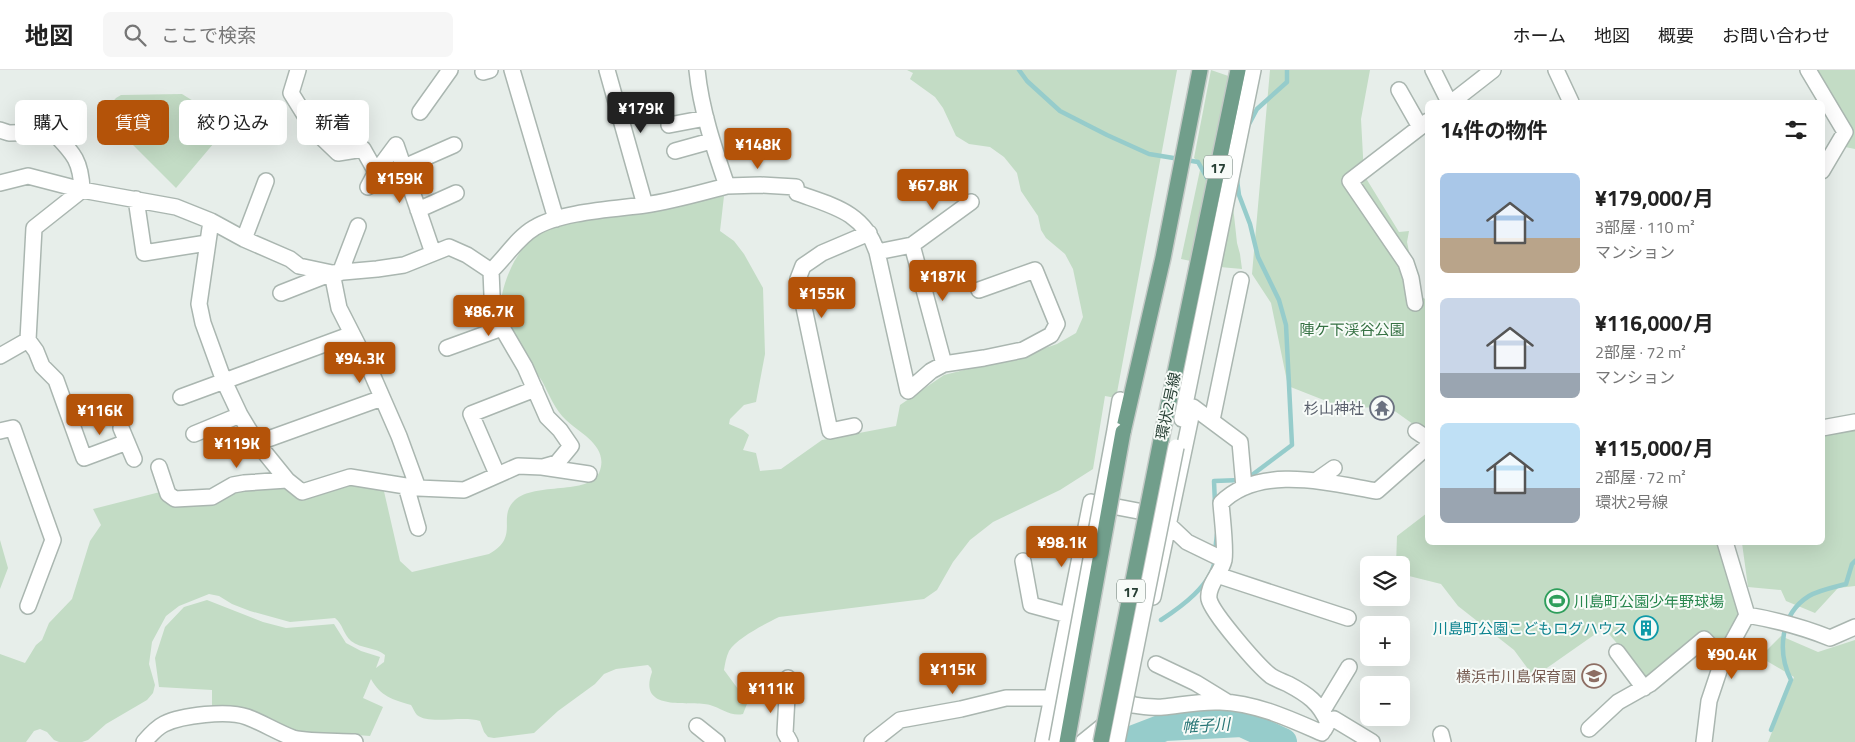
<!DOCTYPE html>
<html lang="ja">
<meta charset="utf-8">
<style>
:root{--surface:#fff;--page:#f6f6f6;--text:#222;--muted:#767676;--line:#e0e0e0;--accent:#b45309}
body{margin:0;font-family:"Titillium Web","Noto Sans JP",sans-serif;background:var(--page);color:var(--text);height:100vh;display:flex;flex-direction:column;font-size:19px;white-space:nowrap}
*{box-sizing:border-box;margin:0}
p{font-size:16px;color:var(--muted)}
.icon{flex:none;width:28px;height:28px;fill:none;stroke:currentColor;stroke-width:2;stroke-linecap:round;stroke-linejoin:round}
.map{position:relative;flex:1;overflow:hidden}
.details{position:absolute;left:1425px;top:30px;width:400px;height:445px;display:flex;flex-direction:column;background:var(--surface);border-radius:8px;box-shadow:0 5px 20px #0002}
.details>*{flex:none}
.guide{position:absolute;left:15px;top:30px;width:475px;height:45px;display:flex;gap:10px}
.controls{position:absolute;left:1360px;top:486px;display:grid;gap:10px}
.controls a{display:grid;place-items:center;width:50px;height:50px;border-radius:8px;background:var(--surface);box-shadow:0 5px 20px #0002;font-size:25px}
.price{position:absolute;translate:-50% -42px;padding:0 11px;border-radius:5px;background:var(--accent);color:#fff;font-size:16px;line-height:32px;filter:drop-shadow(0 1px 2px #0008)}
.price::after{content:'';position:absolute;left:50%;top:30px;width:15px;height:11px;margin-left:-8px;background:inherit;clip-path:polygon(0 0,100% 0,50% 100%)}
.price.current{background:#222;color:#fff}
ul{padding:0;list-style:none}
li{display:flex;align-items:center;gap:15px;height:125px;padding:0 15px}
li span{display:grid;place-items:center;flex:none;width:140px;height:100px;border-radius:8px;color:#555}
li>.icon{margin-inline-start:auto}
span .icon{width:60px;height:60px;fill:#fffc;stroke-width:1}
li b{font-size:21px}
h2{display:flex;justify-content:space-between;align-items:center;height:60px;padding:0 15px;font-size:21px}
.pill{padding:0 18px;border-radius:8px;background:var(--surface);box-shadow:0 5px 20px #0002;font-size:18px;line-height:45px}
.pill.current{background:var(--accent);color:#fff}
header{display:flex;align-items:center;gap:30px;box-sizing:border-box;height:70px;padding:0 25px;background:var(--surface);border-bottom:1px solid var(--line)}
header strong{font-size:24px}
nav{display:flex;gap:28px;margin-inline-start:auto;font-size:18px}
.search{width:350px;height:45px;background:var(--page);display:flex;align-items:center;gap:12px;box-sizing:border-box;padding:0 18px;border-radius:8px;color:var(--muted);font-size:19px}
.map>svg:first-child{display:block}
.green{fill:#c3dcc5}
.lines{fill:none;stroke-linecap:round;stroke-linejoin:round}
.stream{stroke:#96cccb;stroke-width:4.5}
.river{stroke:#96cccb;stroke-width:28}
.minor-casing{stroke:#aab6b0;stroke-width:18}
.major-casing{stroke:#c3c9c6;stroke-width:18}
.minor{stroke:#fff;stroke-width:15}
.major{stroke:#719e8b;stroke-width:15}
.minor-bridge-casing{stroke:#aab6b0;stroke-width:18;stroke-linecap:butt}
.major-bridge-casing{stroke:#c3c9c6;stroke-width:18;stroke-linecap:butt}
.minor-bridge{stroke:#fff;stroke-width:15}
.major-bridge{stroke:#719e8b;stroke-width:15}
.labels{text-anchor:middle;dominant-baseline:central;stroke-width:4;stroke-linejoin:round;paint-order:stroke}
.shield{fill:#f7fbf8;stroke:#65776f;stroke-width:1}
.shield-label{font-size:14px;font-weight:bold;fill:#273f34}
.park-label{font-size:15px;fill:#367143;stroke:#f7fbf8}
.street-label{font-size:15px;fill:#273f34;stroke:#f7fbf8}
.worship-label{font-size:15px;fill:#5b616d;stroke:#f7fbf8;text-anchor:end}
.leisure-label{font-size:15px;fill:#27864d;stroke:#f7fbf8;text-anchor:start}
.culture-label{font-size:15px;fill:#0d838f;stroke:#f7fbf8;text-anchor:end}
.education-label{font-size:15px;fill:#785e54;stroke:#f7fbf8;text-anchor:end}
.water-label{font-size:16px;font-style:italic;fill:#277575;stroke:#f7fbf8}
</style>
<header>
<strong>地図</strong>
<div class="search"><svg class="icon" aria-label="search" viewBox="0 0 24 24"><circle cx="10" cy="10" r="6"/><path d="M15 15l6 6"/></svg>ここで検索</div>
<nav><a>ホーム</a><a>地図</a><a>概要</a><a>お問い合わせ</a></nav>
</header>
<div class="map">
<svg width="1855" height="672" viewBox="0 0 1855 672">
<rect width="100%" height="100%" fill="#e7eeea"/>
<!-- green -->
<path class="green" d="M907,0H1177L1116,328L1105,326L1093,399L1060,420L993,452L970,470L953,492L937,520L924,529L779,547C765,554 737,568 729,581C726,587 725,594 724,600L747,631V634L743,644C731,647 721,638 710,635C689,630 637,643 652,602L651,598L648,595L616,599L604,604L595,614L558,641L534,663L494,668L488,667L484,662L480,651C463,645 429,655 417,645C415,643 413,638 411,635C392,629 381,627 371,609L363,628L383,637L370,666L331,663L309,665L212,642V620L159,617L155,588L165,557L184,537L207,530L263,552L286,558L334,554L346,573L361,581L380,587L376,598L384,592L385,585C376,577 361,579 351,571C343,564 343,554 335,548L290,552L250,541L232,534L219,526L209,524L179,536L166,546L152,572L149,594L155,615L153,623L147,630L106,654L88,670L82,672H59L54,670L47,662L40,659L34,661L26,672H0V584L25,593L36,575L42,570L49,553L72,529L90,471L101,455L93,439L164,421L170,432L246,414H284L302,425L351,410L383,417L400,491L412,502L489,484C521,466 496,448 515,430C535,412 589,425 599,403C610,377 581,364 566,350C555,340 549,324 542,311C529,291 503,258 501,235C501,223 506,209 511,198C520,178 537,160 559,153C573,148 590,149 604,147C645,142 684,135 724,126L720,161L734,171L744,184L763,218L765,284L756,332L744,335L730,349L729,354L743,360L749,365L743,380L756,383L760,401L781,399L822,370L896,356L900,335L944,305L1028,284L1057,274L1076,263L1083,247L1073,199L1065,184L1046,168L1041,160L1038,146L1021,121L1017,103L1004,87L990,77L969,74L956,66L943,38L935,27L910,9L913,3Z
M1211,0L1237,9L1222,109L1208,106L1200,93L1194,88Z
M1270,0H1370L1361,49L1364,105L1399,162L1409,161L1407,172L1418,225L1427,230V364L1389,337L1344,338L1288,316L1271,233L1252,204Z
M1815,0H1855V79L1845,77L1849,61Z
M182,24L230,54L176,118L102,44L116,28L121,25Z
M1200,100L1206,109L1223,112L1226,122L1233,136L1237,173L1240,184L1242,199L1220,197L1181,189Z
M1855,354V516L1838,518L1815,543L1786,531L1781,520L1748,517L1742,473L1822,472L1823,362Z
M1427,443L1428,472L1719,473L1743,546L1722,581L1706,564L1647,609L1604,558L1534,607L1514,580L1458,536L1441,514L1401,504V495H1396L1397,466Z
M0,470L8,498L0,519Z
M1781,566L1818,582L1855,570V672H1768L1794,607L1760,587Z"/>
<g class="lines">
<!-- stream -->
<path class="stream" d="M1019,0L1027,11L1060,41L1107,65L1149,84L1198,92L1207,108L1213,109
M1248,56L1257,39L1287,12V0
M1237,110L1239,125L1250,154L1258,187L1279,230L1286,255L1292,375L1248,408
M1215,434L1214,411L1241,410
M1215,481L1217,464
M1161,550C1181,537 1212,515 1215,489
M1771,660L1791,610C1777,582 1780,544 1809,526C1819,520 1835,517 1846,514L1852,494L1855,491"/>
<!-- river -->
<path class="river" d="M1126,672L1165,657L1242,653L1283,672"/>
<!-- minor casing -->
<g class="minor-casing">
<path id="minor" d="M298,0L291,23L314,60L338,83L363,79L376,102
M512,0L556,149
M607,0L645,135
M697,0C701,40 714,78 727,116L760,115L796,117L797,123C833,136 864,142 877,182L908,321L931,301L944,294L912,175L877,182
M1433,0L1449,32
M1556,0L1571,32
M1808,0L1845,62L1822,101
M483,2L490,0
M1399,20L1420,57
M1452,32L1493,0
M420,42L450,0
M669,55L706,48
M0,60L9,63L53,62C73,83 81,90 82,120
M396,75L433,183
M675,81L711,71
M404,97L454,75
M0,113L28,106L82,120L176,137L211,151L244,169L290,189L299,196L332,203L377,199L404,195L449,177L467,185L491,201
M368,117L376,102L396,75
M136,129L144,183L207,173
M418,140L456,123
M211,151L199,234L203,253L224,311L240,345L257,373L287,410L302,422L350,407L418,418L464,420L518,396L542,397L589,404
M244,169L266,111
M912,175L971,132
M340,203L358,156
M281,223L332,203L339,238L368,295L399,366L418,418
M1415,233L1411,208L1406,193L1350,111L1428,51
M28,270L36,281L42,296L56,310L84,388L127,372
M447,278L502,258
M0,286L28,270L34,158L82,120
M944,294L984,288L1023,280L1051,265L1057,254L1035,200L979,220
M181,327L352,264
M1182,349L1253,0
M1212,350L1241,210
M854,356L830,361L798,209L803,196L822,183L869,163
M121,358L134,389
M1822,358L1855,352
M1115,360L1120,330
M0,361L13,358L53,470L28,536
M1416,361L1428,369
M194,364L240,345
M257,373L382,328
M159,397L168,424L175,429L212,427L233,415L244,413L287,410
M543,397L557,393L571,376L560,360L547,347L525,297L497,249L492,225L491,201C505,188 517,168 534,158C559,142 615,139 645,135C673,131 700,123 727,116
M497,404L471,344L535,319
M1317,410L1334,398
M406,416L418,458
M1169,455L1187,472L1224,490
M1023,491L1031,535L1068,545
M1217,505L1348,548
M1153,527L1193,337L1240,372L1244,417
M1747,545C1776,550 1803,557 1830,568L1855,557
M1617,582L1644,618
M1156,594L1196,613L1227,632
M788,608L785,663L790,672
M1129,632L1133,635C1142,636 1153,638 1163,637C1182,635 1201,631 1220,632C1256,633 1290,649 1322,663
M1323,640L1349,597
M1328,653C1320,633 1307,624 1288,614C1283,612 1276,609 1271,606C1258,596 1212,543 1209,529C1207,515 1221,504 1224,490C1226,478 1222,447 1221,433C1259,394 1329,413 1377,421L1428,376
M697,656L717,672
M1589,659L1618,632L1650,614L1704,569L1723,589
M1324,660L1328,653L1334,649L1372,672
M1441,664L1443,672
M144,672C150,665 156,658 164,654C182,645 228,640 247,647C263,653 277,662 293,668C312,672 335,671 355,672
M872,672L900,650L961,639L1006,628H1051
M1043,672L1091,432L1159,445
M1083,672L1114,647L1129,632
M1704,672L1709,631L1723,589L1747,545L1725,472"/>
</g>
<!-- major casing -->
<g class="major-casing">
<path id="major" d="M1123,362L1163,188L1200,0
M1161,370L1238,0"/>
</g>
<!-- minor -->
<use href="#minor" class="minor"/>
<!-- major -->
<use href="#major" class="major"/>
<!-- minor-bridge casing -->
<g class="minor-bridge-casing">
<path id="minor-bridge" d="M1057,672L1115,360
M1117,672L1176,377"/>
</g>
<!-- major-bridge casing -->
<g class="major-bridge-casing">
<path id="major-bridge" d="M1067,672L1123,362
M1101,672L1161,370"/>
</g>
<!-- minor-bridge -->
<use href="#minor-bridge" class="minor-bridge"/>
<!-- major-bridge -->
<use href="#major-bridge" class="major-bridge"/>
</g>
<!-- icons -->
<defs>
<g id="temple-ring" transform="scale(1.25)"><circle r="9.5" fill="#f7fbf8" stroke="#6b7280" stroke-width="1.5"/><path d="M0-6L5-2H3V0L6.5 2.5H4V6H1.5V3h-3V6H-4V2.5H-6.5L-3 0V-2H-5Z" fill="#6b7280"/></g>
<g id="stadium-ring" transform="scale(1.25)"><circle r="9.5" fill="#f7fbf8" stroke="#2e9e5b" stroke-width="1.5"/><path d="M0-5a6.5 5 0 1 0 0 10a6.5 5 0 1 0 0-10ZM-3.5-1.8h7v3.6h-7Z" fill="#2e9e5b"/></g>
<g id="building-ring" transform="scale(1.25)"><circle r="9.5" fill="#f7fbf8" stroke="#0f9aa8" stroke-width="1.5"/><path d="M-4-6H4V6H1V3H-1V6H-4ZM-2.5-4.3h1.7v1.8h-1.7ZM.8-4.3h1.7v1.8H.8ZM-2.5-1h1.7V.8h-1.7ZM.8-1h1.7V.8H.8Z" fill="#0f9aa8"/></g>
<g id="school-ring" transform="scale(1.25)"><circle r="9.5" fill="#f7fbf8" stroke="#8d6e63" stroke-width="1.5"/><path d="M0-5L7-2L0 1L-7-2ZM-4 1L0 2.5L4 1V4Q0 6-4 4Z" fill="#8d6e63"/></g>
</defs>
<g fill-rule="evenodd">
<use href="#temple-ring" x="1382" y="338"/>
<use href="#stadium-ring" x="1557" y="531"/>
<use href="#building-ring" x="1646" y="558"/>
<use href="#school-ring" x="1594" y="606"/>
</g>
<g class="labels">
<!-- shield labels -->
<g class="shield">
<rect x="1204" y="85.5" width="28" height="23" rx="4"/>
<rect x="1117" y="509.5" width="28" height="23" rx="4"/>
</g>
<g class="shield-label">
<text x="1218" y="97">17</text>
<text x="1131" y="521">17</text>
</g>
<!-- park labels -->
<g class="park-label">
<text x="1352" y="259">陣ケ下渓谷公園</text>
</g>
<!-- street labels -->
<g class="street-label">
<text transform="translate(1168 336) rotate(-78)">環状2号線</text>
</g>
<!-- worship labels -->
<g class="worship-label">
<text x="1364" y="338">杉山神社</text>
</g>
<!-- leisure labels -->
<g class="leisure-label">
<text x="1574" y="531">川島町公園少年野球場</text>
</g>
<!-- culture labels -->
<g class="culture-label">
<text x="1628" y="558">川島町公園こどもログハウス</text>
</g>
<!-- education labels -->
<g class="education-label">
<text x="1576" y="606">横浜市川島保育園</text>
</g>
<!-- water labels -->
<g class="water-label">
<text transform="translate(1206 655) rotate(-3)">帷子川</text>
</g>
</g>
</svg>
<div class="controls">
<a><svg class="icon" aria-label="layers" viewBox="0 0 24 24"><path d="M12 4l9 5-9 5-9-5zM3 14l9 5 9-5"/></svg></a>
<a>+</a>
<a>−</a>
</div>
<b class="price current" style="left:641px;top:64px">¥179K</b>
<b class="price" style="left:758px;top:100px">¥148K</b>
<b class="price" style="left:400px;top:134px">¥159K</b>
<b class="price" style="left:933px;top:141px">¥67.8K</b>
<b class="price" style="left:943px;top:232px">¥187K</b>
<b class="price" style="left:822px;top:249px">¥155K</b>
<b class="price" style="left:489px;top:267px">¥86.7K</b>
<b class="price" style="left:360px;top:314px">¥94.3K</b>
<b class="price" style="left:100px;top:366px">¥116K</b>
<b class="price" style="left:237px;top:399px">¥119K</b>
<b class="price" style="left:1062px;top:498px">¥98.1K</b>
<b class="price" style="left:1732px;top:610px">¥90.4K</b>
<b class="price" style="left:953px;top:625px">¥115K</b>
<b class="price" style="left:771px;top:644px">¥111K</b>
<div class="guide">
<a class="pill">購入</a>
<a class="pill current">賃貸</a>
<a class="pill">絞り込み</a>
<a class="pill">新着</a>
</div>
<section class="details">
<h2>14件の物件<svg class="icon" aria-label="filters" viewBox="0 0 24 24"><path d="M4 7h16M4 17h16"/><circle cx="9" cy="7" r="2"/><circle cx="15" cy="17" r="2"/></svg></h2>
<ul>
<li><span style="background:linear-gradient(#a9c7e8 65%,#b9a48a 0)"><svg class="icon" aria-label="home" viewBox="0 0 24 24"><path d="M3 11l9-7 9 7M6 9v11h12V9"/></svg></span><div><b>¥179,000/月</b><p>3部屋 · 110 m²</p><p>マンション</p></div></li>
<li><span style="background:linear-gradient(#c9d6e8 75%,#9aa5b1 0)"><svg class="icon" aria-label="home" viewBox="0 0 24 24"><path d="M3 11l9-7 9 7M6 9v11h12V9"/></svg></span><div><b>¥116,000/月</b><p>2部屋 · 72 m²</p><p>マンション</p></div></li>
<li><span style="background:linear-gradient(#bfe0f5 65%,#9aa5b1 0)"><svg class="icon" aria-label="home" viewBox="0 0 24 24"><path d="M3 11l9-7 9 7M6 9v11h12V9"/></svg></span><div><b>¥115,000/月</b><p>2部屋 · 72 m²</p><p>環状2号線</p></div></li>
</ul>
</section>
</div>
